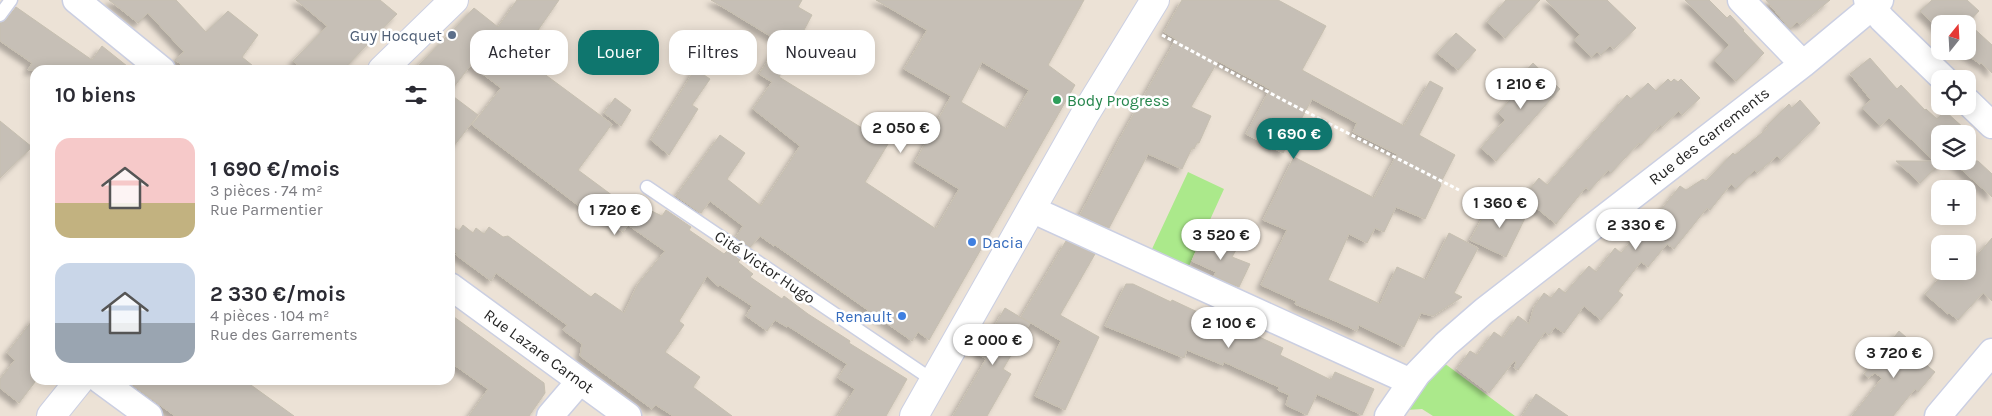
<!DOCTYPE html>
<html lang="fr">
<meta charset="utf-8">
<style>
:root{--surface:#fff;--page:#f7f7f7;--text:#2b2b33;--muted:#7c7c81;--accent:#0f766e}
body{margin:0;font-family:Karla,sans-serif;background:var(--page);color:var(--text);height:100vh;display:flex;flex-direction:column;font-size:19px;white-space:nowrap}
*{box-sizing:border-box;margin:0}
p{font-size:16px;color:var(--muted)}
.icon{flex:none;width:28px;height:28px;fill:none;stroke:currentColor;stroke-width:2;stroke-linecap:round;stroke-linejoin:round}
.map{position:relative;flex:1;overflow:hidden}
.side{position:absolute;left:30px;top:65px;width:425px;height:320px;display:flex;flex-direction:column;background:var(--surface);border-radius:15px;box-shadow:0 2px 12px #0003}
.side>*{flex:none}
.hud{position:absolute;left:470px;top:30px;width:475px;height:45px;display:flex;gap:10px}
.needle{width:32px;rotate:18deg}
.fabs{position:absolute;left:1931px;top:15px;display:grid;gap:10px}
.fabs a{display:grid;place-items:center;width:45px;height:45px;border-radius:10px;background:var(--surface);box-shadow:0 2px 12px #0003;font-size:25px}
.price{position:absolute;translate:-50% -42px;padding:0 11px;border-radius:18px;background:#fff;color:#222;font-size:16px;line-height:32px;filter:drop-shadow(0 1px 2px #0008)}
.price::after{content:'';position:absolute;left:50%;top:30px;width:15px;height:11px;margin-left:-8px;background:inherit;clip-path:polygon(0 0,100% 0,50% 100%)}
.price.on{background:var(--accent);color:#fff}
ul{padding:0;list-style:none}
li{display:flex;align-items:center;gap:15px;height:125px;padding:0 25px}
li span{display:grid;place-items:center;flex:none;width:140px;height:100px;border-radius:15px;color:#555}
li>.icon{margin-inline-start:auto}
span .icon{width:60px;height:60px;fill:#fffc;stroke-width:1}
li b{font-size:21px}
h2{display:flex;justify-content:space-between;align-items:center;height:60px;padding:0 25px;font-size:21px}
.pill{padding:0 18px;border-radius:15px;background:var(--surface);box-shadow:0 2px 12px #0003;font-size:18px;line-height:45px}
.pill.on{background:var(--accent);color:#fff}
.map>svg:first-child{display:block}
.green{fill:#abe98b}
.building{fill:#c6bfb6;stroke:#c6bfb0;fill-rule:evenodd;filter:url(#shadow)}
.lines{fill:none;stroke-linecap:round;stroke-linejoin:round}
.service-casing{stroke:#cbcfe2;stroke-width:15}
.minor-casing{stroke:#cbcfe2;stroke-width:29}
.tertiary-casing{stroke:#cbcfe2;stroke-width:30}
.path{stroke:#fff;stroke-width:3;stroke-dasharray:4 2.5;stroke-linecap:butt}
.service{stroke:#fff;stroke-width:12}
.minor{stroke:#fff;stroke-width:26}
.tertiary{stroke:#fff;stroke-width:28}
.service-dot{fill:#5c6f8a;stroke:#fff;stroke-width:2}
.leisure-dot{fill:#2e9e5b;stroke:#fff;stroke-width:2}
.shop-dot{fill:#3f7fe0;stroke:#fff;stroke-width:2}
.labels{text-anchor:middle;dominant-baseline:central;stroke-width:5;stroke-linejoin:round;paint-order:stroke}
.service-label{font-size:16px;fill:#4e5e75;stroke:#fff;text-anchor:end}
.leisure-label{font-size:16px;fill:#27864d;stroke:#fff;text-anchor:start}
.street-label{font-size:16px;fill:#272727;stroke:#fff}
.shop-label{font-size:16px;fill:#366cbe;stroke:#fff;text-anchor:start}
</style>
<div class="map">
<svg width="1992" height="416" viewBox="0 0 1992 416">
<defs>
<filter id="shadow"><feDropShadow dx="-4.5" dy="4.5" stdDeviation="2.5" flood-color="#0004"/></filter>
</defs>
<rect width="100%" height="100%" fill="#ece2d6"/>
<!-- green -->
<path class="green" d="M1188,172L1224,189L1189,266L1152,249Z
M1444,363L1515,416H1433L1422,409L1406,410L1418,392Z"/>
<!-- building -->
<path class="building" d="M109,0H176L206,32L228,11L258,35L242,57L258,70H189L175,60L184,52L148,13L138,23Z
M296,0H380L397,14L343,70H304L293,61L327,26Z
M517,0H559L520,56L612,124L578,170L632,210L637,204L662,216L666,210L691,227L689,230L724,254L727,251L740,260L738,262L753,274L750,277L782,299L784,296L808,314L850,341L849,343L907,379L886,416H838L855,389L838,378L847,364L788,326L787,327L775,320L767,331L746,316L752,306L720,285L718,286L707,276L679,321L684,325L665,352L700,377L693,387L732,416H673L656,405L652,409L580,356L582,344L563,330L567,325L496,273L491,281L456,255L457,253L450,248V224L459,231L463,225L473,233L476,228L484,234L489,227L503,237L508,236L591,297L595,293L624,313L638,284L665,251L628,225L623,232L581,203L579,206L472,125L501,88L471,65L450,92V70H414L474,8L498,27Z
M711,0H802L798,7L812,15L779,77L888,144L865,182L936,229L959,189L915,162L951,96L904,69L927,30L876,0H1084L1048,65L1075,85L929,340L918,332L912,341L775,245L774,246L760,236L750,247L736,237L743,226L710,201L701,213L676,196L720,135L745,153L727,179L761,206L800,146L753,109L772,82L759,74L780,42ZM982,62L1029,90L1007,129L961,102Z
M1182,0H1278L1326,26L1302,70L1404,126L1430,81L1443,88L1419,135L1455,155L1440,184L1441,185L1425,219L1396,207L1384,232L1375,228L1367,243L1349,234L1328,280L1380,304L1397,267L1426,280L1449,233L1478,248L1454,293L1462,297L1433,316L1421,313L1404,347L1359,325L1357,331L1338,322L1295,304L1296,301L1261,285L1287,230L1263,220L1294,157L1374,198L1397,154L1353,132L1357,123L1312,99L1283,153L1246,134L1270,89L1218,61L1191,107L1211,116L1199,143H1197L1194,149L1192,148L1182,169L1148,154L1109,228L1080,215L1119,140L1176,39L1164,32Z
M1506,0H1540L1505,38L1487,22Z
M1546,0H1607L1636,28L1614,49L1610,46L1601,55L1597,52L1592,57L1574,40L1580,35Z
M1685,0H1709L1727,18L1730,15L1744,30L1743,31L1764,53L1736,81L1714,60L1729,45Z
M1766,0H1830L1800,25L1797,22L1790,29Z
M1932,0H1967L1979,11L1968,23L1992,45V73L1981,63L1980,64L1962,51H1968V24H1940V30L1920,11Z
M16,7L92,60L102,46L132,70H28L32,63L0,41V23L6,20Z
M1456,33L1476,50L1458,70L1437,53Z
M1870,58L1897,89L1901,85L1925,110L1926,109L1937,119L1945,111L1965,129L1961,134H1940V161H1942L1940,168L1938,165L1920,183L1896,161H1934L1889,118L1880,126L1862,108L1871,100L1850,74Z
M1533,63L1560,89L1496,161L1481,148L1505,120L1498,113L1526,82L1520,77Z
M695,69L710,79L692,105L698,109L669,155L651,140Z
M1668,79L1671,82L1674,79L1678,82L1681,79L1700,98L1682,115L1679,111L1662,127L1660,125L1641,145L1639,143L1611,173L1608,170L1589,191L1586,187L1556,224L1523,197L1539,178L1547,185L1627,95L1631,99L1648,83L1656,91Z
M450,94L478,115L450,151Z
M615,98L631,110L621,126L604,113Z
M1800,100L1820,123L1781,160L1777,156L1757,173L1755,170L1736,189L1731,184L1710,210L1707,208L1674,249L1667,244L1648,267L1641,262L1618,291L1623,295L1601,320L1584,306L1564,333L1555,327L1549,335L1545,332L1518,370L1514,368L1516,362L1514,361L1489,393L1457,369L1470,351L1477,355L1494,332L1503,338L1518,316L1529,324L1534,307L1544,293L1551,298L1559,288L1565,293L1589,266L1596,272L1615,248L1621,253L1645,225L1647,227L1680,186L1686,190L1703,179L1706,181L1733,153L1735,155L1768,128L1767,126L1789,104L1792,108Z
M0,121L32,147L0,178Z
M1952,161H1978L1992,174V197Z
M1511,201L1527,214L1506,257L1470,240L1488,208L1500,214Z
M1203,235L1236,250L1232,257L1250,264L1239,287L1214,276L1216,272L1192,261Z
M1992,238V301L1983,293L1958,320L1949,313L1948,314L1925,294L1946,271H1968V266Z
M1066,241L1095,254L1060,315L1099,337L1065,410L1035,396L1061,341L1021,317Z
M1126,284H1133L1171,302L1172,300L1238,331L1240,328L1283,348L1280,355L1331,380L1335,372L1374,389L1362,415L1317,394L1307,415L1286,405L1289,395L1278,390L1279,387L1224,362L1223,365L1187,350L1184,358L1105,326Z
M1005,308L1030,323L1003,369L1011,374L987,416H953L986,359L978,354Z
M450,314L544,383L545,393L529,416H469L488,389L450,362Z
M35,317V382L19,403L0,388V379L15,360L7,353Z
M1899,331L1915,345L1908,350L1935,372L1918,392L1915,389L1893,416H1852L1882,378L1875,373L1868,378L1864,374Z
M126,380H244L294,416H175Z
M1536,394L1568,416H1522Z"/>
<g class="lines">
<!-- service casing -->
<g class="service-casing">
<path id="service" d="M0,15L11,0
M647,187L934,381"/>
</g>
<!-- minor casing -->
<g class="minor-casing">
<path id="minor" d="M76,0L162,70
M1741,0L1803,64
M1867,0L1882,19L1944,79
M1968,102L1992,125
M1031,209L1411,382
M450,286L628,416
M100,380L149,416
M550,416L580,381
M1388,416L1417,374L1446,344L1484,311L1803,64L1880,0
M1938,416L1992,352"/>
</g>
<!-- tertiary casing -->
<g class="tertiary-casing">
<path id="tertiary" d="M382,70L454,0
M51,416L80,380
M914,416L1084,116L1155,0"/>
</g>
<!-- path -->
<path class="path" d="M1162,35L1285,101L1459,190"/>
<!-- service -->
<use href="#service" class="service"/>
<!-- minor -->
<use href="#minor" class="minor"/>
<!-- tertiary -->
<use href="#tertiary" class="tertiary"/>
</g>
<!-- markers -->
<circle class="service-dot" cx="452" cy="35" r="5"/>
<circle class="leisure-dot" cx="1057" cy="100" r="5"/>
<g class="shop-dot">
<circle cx="972" cy="242" r="5"/>
<circle cx="902" cy="316" r="5"/>
</g>
<g class="labels">
<!-- service labels -->
<g class="service-label">
<text x="442" y="35">Guy Hocquet</text>
</g>
<!-- leisure labels -->
<g class="leisure-label">
<text x="1067" y="100">Body Progress</text>
</g>
<!-- street labels -->
<g class="street-label">
<text transform="translate(1709 136) rotate(-38)">Rue des Garrements</text>
<text transform="translate(765 267) rotate(34)">Cité Victor Hugo</text>
<text transform="translate(539 351) rotate(36)">Rue Lazare Carnot</text>
</g>
<!-- shop labels -->
<g class="shop-label">
<text x="982" y="242">Dacia</text>
<text x="892" y="316" text-anchor="end">Renault</text>
</g>
</g>
</svg>
<div class="fabs">
<a><svg class="needle" viewBox="-14 -14 28 28"><path d="M0-13l5 13h-10z" fill="#e53935"/><path d="M0 13l5-13h-10z" fill="#7c7c81"/></svg></a>
<a><svg class="icon" aria-label="locate" viewBox="0 0 24 24"><circle cx="12" cy="12" r="6"/><path d="M12 2v4M12 18v4M2 12h4M18 12h4"/></svg></a>
<a><svg class="icon" aria-label="layers" viewBox="0 0 24 24"><path d="M12 4l9 5-9 5-9-5zM3 14l9 5 9-5"/></svg></a>
<a>+</a>
<a>−</a>
</div>
<b class="price" style="left:1521px;top:110px">1 210 €</b>
<b class="price" style="left:901px;top:154px">2 050 €</b>
<b class="price on" style="left:1294px;top:160px">1 690 €</b>
<b class="price" style="left:1500px;top:229px">1 360 €</b>
<b class="price" style="left:615px;top:236px">1 720 €</b>
<b class="price" style="left:1636px;top:251px">2 330 €</b>
<b class="price" style="left:1221px;top:261px">3 520 €</b>
<b class="price" style="left:1229px;top:349px">2 100 €</b>
<b class="price" style="left:993px;top:366px">2 000 €</b>
<b class="price" style="left:1894px;top:379px">3 720 €</b>
<div class="hud">
<a class="pill">Acheter</a>
<a class="pill on">Louer</a>
<a class="pill">Filtres</a>
<a class="pill">Nouveau</a>
</div>
<section class="side">
<h2>10 biens<svg class="icon" aria-label="filters" viewBox="0 0 24 24"><path d="M4 7h16M4 17h16"/><circle cx="9" cy="7" r="2"/><circle cx="15" cy="17" r="2"/></svg></h2>
<ul>
<li><span style="background:linear-gradient(#f6c9c9 65%,#c2b280 0)"><svg class="icon" aria-label="home" viewBox="0 0 24 24"><path d="M3 11l9-7 9 7M6 9v11h12V9"/></svg></span><div><b>1 690 €/mois</b><p>3 pièces · 74 m²</p><p>Rue Parmentier</p></div></li>
<li><span style="background:linear-gradient(#c9d6e8 60%,#9aa5b1 0)"><svg class="icon" aria-label="home" viewBox="0 0 24 24"><path d="M3 11l9-7 9 7M6 9v11h12V9"/></svg></span><div><b>2 330 €/mois</b><p>4 pièces · 104 m²</p><p>Rue des Garrements</p></div></li>
</ul>
</section>
</div>
